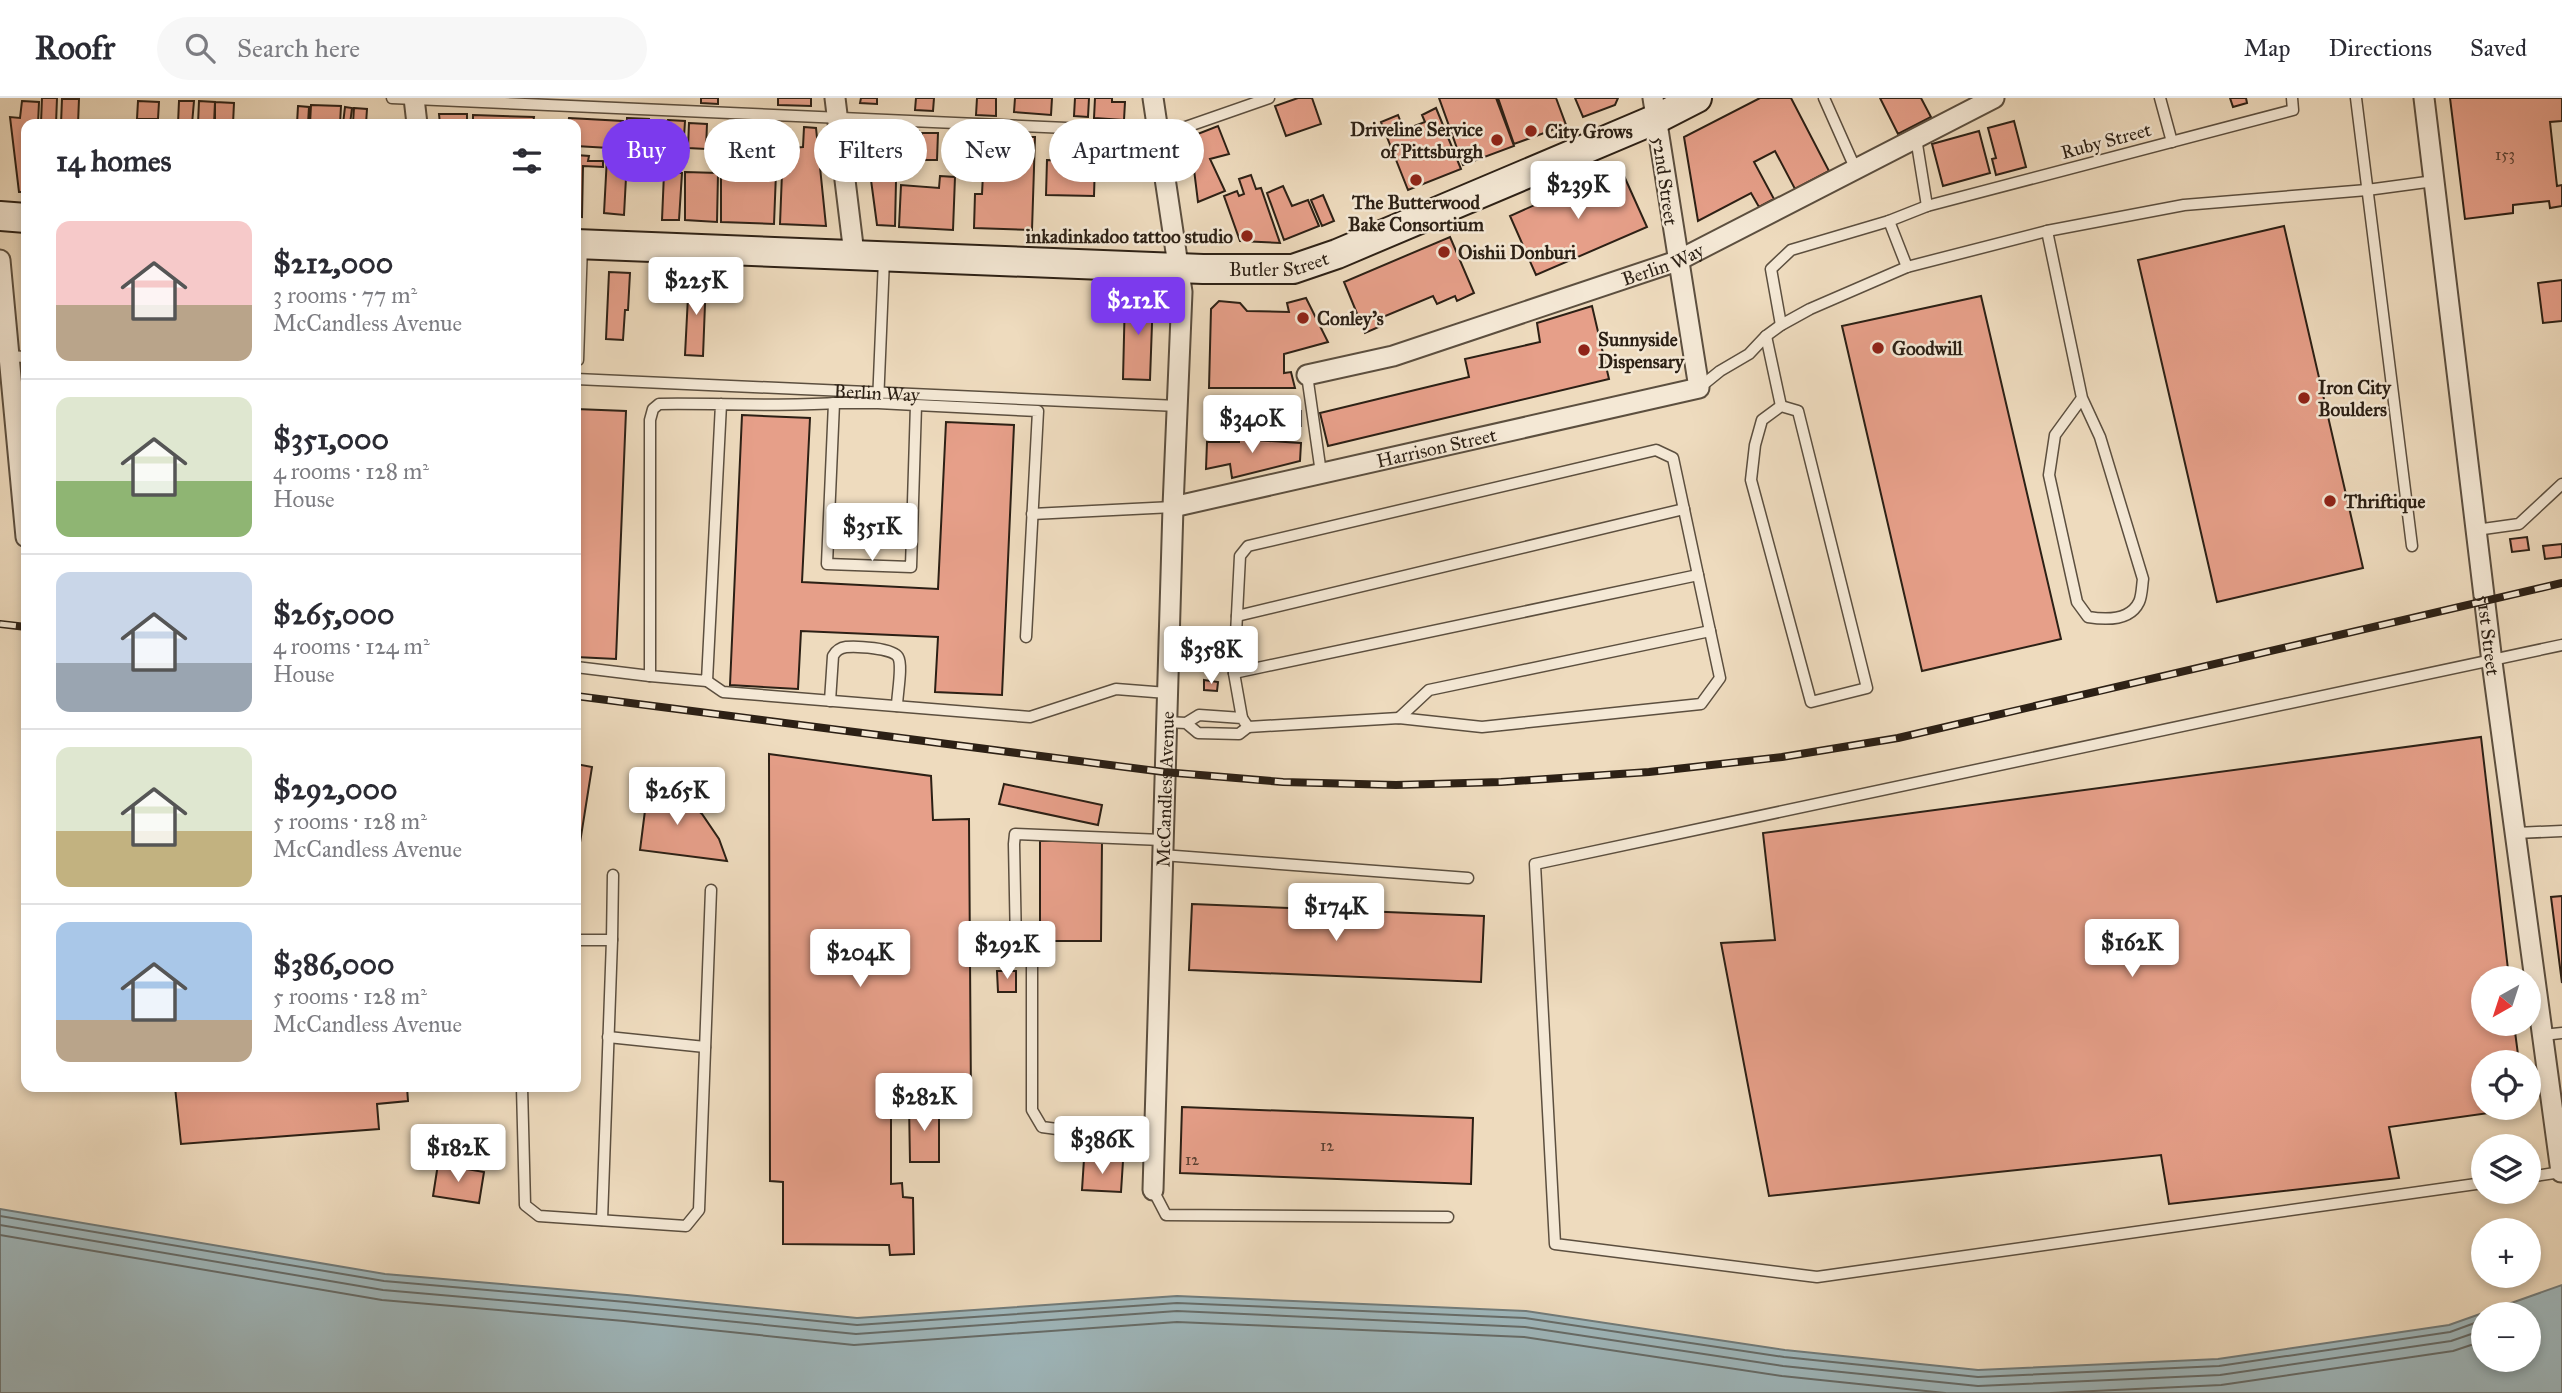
<!DOCTYPE html>
<meta charset="utf-8">
<style>
:root{--surface:#fff;--page:#f7f7f7;--text:#2b2b33;--muted:#7c7c81;--line:#e1e1e2;--accent:#7c3aed}
body{margin:0;font-family:"IM FELL Great Primer",serif;background:var(--page);color:var(--text);height:100vh;display:flex;flex-direction:column;font-size:26px;white-space:nowrap}
*{box-sizing:border-box;margin:0}
p{font-size:23px;color:var(--muted)}
.icon{flex:none;width:38px;height:38px;fill:none;stroke:currentColor;stroke-width:2;stroke-linecap:round;stroke-linejoin:round}
.map{position:relative;flex:1;overflow:hidden}
.details{position:absolute;left:21px;top:21px;width:560px;height:973px;display:flex;flex-direction:column;background:var(--surface);border-radius:14px;box-shadow:0 4px 10px #0003}
.details>*{flex:none}
.banner{position:absolute;left:602px;top:21px;width:665px;height:63px;display:flex;gap:14px}
.needle{width:46px;rotate:219deg}
.buttons{position:absolute;left:2471px;top:868px;display:grid;gap:14px}
.buttons a{display:grid;place-items:center;width:70px;height:70px;border-radius:50%;background:var(--surface);box-shadow:0 4px 10px #0003;font-size:35px}
.price{position:absolute;translate:-50% -60px;padding:0 16px;border-radius:7px;background:#fff;color:#222;font-size:23px;line-height:46px;filter:drop-shadow(0 2px 4px #0008)}
.price::after{content:'';position:absolute;left:50%;top:42px;width:21px;height:16px;margin-left:-10px;background:inherit;clip-path:polygon(0 0,100% 0,50% 100%)}
.price.current{background:var(--accent);color:#fff}
ul{padding:0;list-style:none}
li{display:flex;align-items:center;gap:21px;height:175px;padding:0 35px}
li+li{border-top:2px solid var(--line)}
li span{display:grid;place-items:center;flex:none;width:196px;height:140px;border-radius:14px;color:#555}
li>.icon{margin-inline-start:auto}
span .icon{width:84px;height:84px;fill:#fffc;stroke-width:1}
li b{font-size:30px}
h2{display:flex;justify-content:space-between;align-items:center;height:84px;padding:0 35px;font-size:30px}
.tag{padding:0 24px;border-radius:32px;background:var(--surface);box-shadow:0 4px 10px #0003;font-size:24px;line-height:63px}
.tag.current{background:var(--accent);color:#fff}
header{display:flex;align-items:center;gap:42px;box-sizing:border-box;height:98px;padding:0 35px;background:var(--surface);border-bottom:2px solid var(--line)}
header strong{font-size:33px}
nav{display:flex;gap:38px;margin-inline-start:auto;font-size:24px}
.search{width:490px;height:63px;background:var(--page);display:flex;align-items:center;gap:18px;box-sizing:border-box;padding:0 24px;border-radius:38px;color:var(--muted);font-size:26px}
.map>svg:first-child{display:block}
.water{fill:#9fb8bd;stroke:#717b7a;stroke-width:2;fill-rule:evenodd}
.lines{fill:none;stroke-linecap:round;stroke-linejoin:round}
.shore{stroke:#666c69;stroke-width:2}
.building{fill:#e69f89;stroke:#2c2015;stroke-width:2}
.service-casing{stroke:#5c4f3f;stroke-width:13}
.minor-casing{stroke:#5c4f3f;stroke-width:23}
.secondary-casing{stroke:#2c2015;stroke-width:32}
.service{stroke:#f4e8d5;stroke-width:10}
.minor{stroke:#f4e8d5;stroke-width:19}
.secondary{stroke:#f4e8d5;stroke-width:28}
.rail-casing{stroke:#2c2015;stroke-width:8}
.rail{stroke:#f4e8d5;stroke-width:5;stroke-dasharray:16;stroke-linecap:butt}
.poi-dot{fill:#8f2418;stroke:#f4e8d5;stroke-width:2.5}
.labels{text-anchor:middle;dominant-baseline:central;stroke-width:5;stroke-linejoin:round;paint-order:stroke}
.number-label{font-size:16px;fill:#5a4032}
.poi-label{font-size:19px;font-weight:bold;fill:#2c2015;stroke:#f4e8d5;text-anchor:start}
.street-label{font-size:19px;fill:#2c2015;stroke:#f4e8d5}
</style>
<header>
<strong>Roofr</strong>
<div class="search"><svg class="icon" aria-label="search" viewBox="0 0 24 24"><circle cx="10" cy="10" r="6"/><path d="M15 15l6 6"/></svg>Search here</div>
<nav><a>Map</a><a>Directions</a><a>Saved</a></nav>
</header>
<div class="map">
<svg width="2562" height="1295" viewBox="0 0 2562 1295">
<rect width="100%" height="100%" fill="#eedbbe"/>
<filter id="stains"><feTurbulence type="fractalNoise" baseFrequency=".00286" numOctaves="4"/><feColorMatrix values="0 0 0 0 .2 0 0 0 0 .09 0 0 0 0 .02 0 0 0 .5 -.17"/></filter>
<radialGradient id="worn" r=".72"><stop offset=".6" stop-color="#630" stop-opacity="0"/><stop offset="1" stop-color="#630" stop-opacity=".3"/></radialGradient>
<!-- water -->
<path class="water" d="M0,1111L385,1176L627,1197L857,1220L1177,1198L1526,1213L1785,1252L1978,1272L2218,1261L2449,1227L2562,1187V1295H0ZM2483,1216H2529V1262H2483Z"/>
<g class="lines">
<!-- shore -->
<path class="shore" d="M0,1118L384,1183L626,1204L857,1227L1177,1205L1525,1220L1784,1259L1978,1279L2219,1268L2450,1234L2483,1222
M0,1127L383,1192L625,1213L856,1236L1177,1213L1525,1229L1783,1268L1978,1288L2220,1277L2451,1243L2483,1232
M0,1137L382,1202L624,1223L854,1247L1177,1224L1524,1239L1782,1278L1945,1295
M2051,1295L2221,1287L2453,1253L2483,1243"/>
</g>
<!-- building -->
<path class="building" d="M42,0H57L56,26L41,25Z
M701,0H718V6L701,5Z
M778,0H811V8L778,7Z
M861,0H877V6L860,5Z
M916,0H934L933,13L915,12Z
M977,0H996V18L976,17Z
M1015,0H1052L1051,17L1014,14Z
M1075,0H1089L1088,19L1074,18Z
M1095,0H1112V4H1125L1124,22L1094,20Z
M1298,0H1312L1321,26L1286,38L1275,8Z
M1439,0H1496L1514,48L1463,67Z
M1498,0H1556L1566,27L1514,46Z
M1575,0H1618L1615,7L1583,19Z
M1760,0H1791L1829,73L1795,91L1775,53L1754,64L1774,101L1759,109L1751,95L1698,123L1684,39Z
M1880,0H1921L1931,19L1898,36Z
M2230,0H2246L2247,5L2233,9Z
M2450,0H2562V23L2550,24L2557,88L2562,87V108L2550,110L2549,103L2513,107V115L2465,121Z
M62,1H79L78,26H61Z
M22,3L39,4L38,26H26V94H19L10,19L20,20Z
M138,3L159,4L158,21H137Z
M179,3H194L192,26H178Z
M199,3L215,4L214,26H198Z
M215,4L234,5L233,26H215Z
M311,7L341,8L340,26H310Z
M298,8L309,9L308,26H297Z
M345,9L352,10L350,26H343Z
M354,10L367,11L366,26L353,25Z
M1436,10L1461,71L1408,92L1381,24L1398,17L1404,32L1425,24L1422,17Z
M439,16H467V26H440Z
M473,17L534,19L533,26H473Z
M569,20L623,23V35L610,34L609,50L576,48V26H568Z
M627,20L649,21L647,54L626,53Z
M115,22L135,23V26H115Z
M650,22L668,23L667,55L648,54Z
M668,22L685,23L683,56L667,55Z
M2014,23L2026,69L1996,77L1992,61L1996,60L1988,30Z
M689,25L707,26L706,51L688,50Z
M1218,28L1229,56L1210,61L1225,93L1198,104L1190,39Z
M804,29L816,30L826,128L780,126L782,75H789L788,50L803,49Z
M902,32L919,33L917,60L900,59Z
M1979,33L1990,75L1943,88L1932,46Z
M922,35H938L937,62H921Z
M981,36H998L996,67L979,66Z
M1017,39H1035L1032,132L974,130L975,96H982L983,76L1015,77Z
M880,42L897,43L895,79L878,78Z
M576,57L589,58L588,63H603V69L583,68L582,119L576,118Z
M607,59L627,61L624,117L604,115Z
M1047,62L1095,64L1094,98L1046,97Z
M1620,69L1647,129L1536,177L1510,118Z
M685,74L718,75L717,124L685,122Z
M721,74L776,75L774,126L721,124Z
M664,75H682L679,122H662Z
M1251,77L1256,91L1261,90L1280,145L1240,143L1224,98L1237,93L1239,98L1244,96L1239,81Z
M940,78L955,79L953,132L899,129L901,87L939,90Z
M871,82L896,83L895,128L877,127Z
M1283,88L1292,108L1308,102L1319,128L1284,142L1267,95Z
M1323,97L1334,123L1322,128L1311,102Z
M2284,128L2363,470L2217,504L2138,162Z
M1450,139L1474,195L1457,203L1455,198L1437,206L1433,198L1378,221L1381,228L1365,235L1344,184Z
M609,174L630,175L628,212H625L623,242L606,241Z
M689,179L706,180L703,258L685,257Z
M2562,182V223L2543,225L2538,185Z
M1125,197L1153,198L1150,282L1123,281Z
M1981,198L2061,541L1922,573L1842,228Z
M1306,200L1328,244L1284,256V275L1291,274L1295,290H1209L1211,211L1219,203L1240,205L1247,213L1289,214L1287,205Z
M1592,208L1609,281L1328,348L1320,315L1469,279L1465,261L1540,244L1537,225Z
M1243,303L1263,304L1262,315H1258L1257,326H1206L1207,310L1243,311Z
M576,311L626,313L616,561L576,559Z
M1284,313H1301V328H1284Z
M742,317L810,320L802,484L938,491L946,324L1014,327L1002,597L935,594L938,539L801,533L798,591L730,587Z
M1239,341L1301,345L1300,363L1232,380L1230,366L1206,371L1207,344H1239Z
M2527,439L2529,452L2512,454L2510,441Z
M2562,446V459L2545,461L2543,448Z
M1204,582L1218,584L1217,593L1204,592Z
M2481,639L2509,880H2483V926H2514L2519,964H2483V1010H2524L2389,1029L2399,1080L2169,1106L2161,1057L1769,1098L1721,845L1775,842L1763,735Z
M769,656L931,678L933,722L969,721L971,1002H891V1086L902,1085L903,1099L913,1100L914,1156L890,1157L889,1147L783,1146V1084L770,1083Z
M576,666L592,669L579,751H576Z
M649,681L676,693L702,716L719,741L727,763L640,752Z
M1004,686L1102,707L1098,727L999,706Z
M1040,743H1102L1101,843H1040Z
M2562,798V885L2551,799Z
M1344 805a5 5 0 1 1 10 0a5 5 0 1 1-10 0Z
M1192,806L1484,818L1481,884L1189,872Z
M997,873H1016V894H998Z
M175,989H407L408,1003L377,1006L379,1031L181,1046Z
M909,1006H939V1064H910Z
M1182,1009L1473,1020L1471,1086L1180,1075Z
M1084,1061L1123,1063L1121,1094L1082,1092Z
M438,1066L484,1074L479,1105L433,1098Z"/>
<g class="lines">
<!-- service casing -->
<g class="service-casing">
<g id="service">
<path d="M392,0L1157,34L1183,30L1269,0"/>
<path d="M1824,0L1856,72"/>
<path d="M2160,0L2172,44"/>
<path d="M2356,0L2412,448"/>
<path d="M1916,40L1927,108"/>
<path d="M2047,133L2082,300L2100,339L2143,481C2142,487 2142,498 2139,504C2130,523 2106,522 2088,519L2077,504L2049,377L2055,337L2082,300"/>
<path d="M1907,169L1889,123L1927,108L2293,12L2292,0"/>
<path d="M1781,227L1771,171L1791,152L1889,123"/>
<path d="M1766,238L1781,308"/>
<path d="M6,258L26,259"/>
<path d="M578,262L582,147"/>
<path d="M1307,277L1321,375"/>
<path id="s1" d="M576,281L1178,308"/>
<path d="M1699,290L1720,273L1749,256L1766,238L1781,227L1810,211L1907,169L2047,133L2184,107L2367,92L2434,83"/>
<path d="M878,305L916,307L911,469L827,466L834,305H878L884,161"/>
<path d="M721,306L707,583L650,578V322L653,311L659,306C717,305 776,309 834,305"/>
<path d="M916,307L1038,313L1026,539"/>
<path d="M1781,308L1798,313L1867,590L1811,604L1751,382L1755,347L1762,322Z"/>
<path d="M1032,416L1173,409"/>
<path d="M2476,432L2519,426L2562,386"/>
<path d="M1237,518L1684,411"/>
<path d="M576,569L650,578"/>
<path d="M1234,575L1698,477"/>
<path d="M707,583L723,594L1030,619L1116,591L1167,595"/>
<path d="M830,603L833,558C836,553 839,550 846,549C856,548 893,550 898,559C903,567 897,597 897,608"/>
<path d="M1242,620L1234,575L1240,458L1248,448L1656,352L1673,360L1720,580L1701,606L1482,629L1399,620L1248,629"/>
<path d="M1399,620L1429,592L1710,533"/>
<path d="M1166,624L1186,625L1199,617L1242,620L1248,629L1239,636L1198,635L1186,625"/>
<path d="M2516,735L2562,733"/>
<path d="M1162,757L1468,780"/>
<path d="M576,842H612L613,777"/>
<path d="M2543,937L2562,935"/>
<path d="M608,939L705,949"/>
<path d="M522,989L525,1107L539,1118L686,1128L699,1112L711,792"/>
<path d="M1153,1044L1042,1029L1032,1012V866L1016,847L1014,746L1015,736L1162,742"/>
<path d="M2529,1079L2561,1074"/>
<path d="M2483,1085L1817,1179L1555,1146L1535,766L2562,547"/>
<path d="M1153,1092L1166,1117L1448,1119"/>
<path d="M602,1122L612,842"/>
</g>
</g>
<!-- minor casing -->
<g class="minor-casing">
<g id="minor">
<path d="M414,0L417,26"/>
<path d="M835,0L854,156"/>
<path id="s2" d="M2424,0L2492,564L2561,1074"/>
<path d="M0,162L26,439"/>
<path id="s3" d="M1307,277L1393,258L1677,163L1994,0"/>
<path id="s4" d="M1173,409L1699,290L1653,0"/>
<path id="s5" d="M1153,1092L1173,409L1182,194L1153,0"/>
</g>
</g>
<!-- secondary casing -->
<g class="secondary-casing">
<g id="secondary">
<path d="M0,118L26,120"/>
<path id="s6" d="M576,146L1203,171H1293L1337,156L1656,21L1697,0"/>
</g>
</g>
<!-- service -->
<use href="#service" class="service"/>
<!-- minor -->
<use href="#minor" class="minor"/>
<!-- secondary -->
<use href="#secondary" class="secondary"/>
<!-- rail casing -->
<g class="rail-casing">
<path id="rail" d="M0,526L26,529
M576,598L1164,674L1283,684L1396,687L1501,684L1649,674L1782,659L1898,640L2562,485"/>
</g>
<!-- rail -->
<use href="#rail" class="rail"/>
</g>
<!-- markers -->
<g class="poi-dot">
<circle cx="1531" cy="33" r="7"/>
<circle cx="1497" cy="42" r="7"/>
<circle cx="1416" cy="82" r="7"/>
<circle cx="1247" cy="138" r="7"/>
<circle cx="1444" cy="154" r="7"/>
<circle cx="1303" cy="220" r="7"/>
<circle cx="1878" cy="250" r="7"/>
<circle cx="1584" cy="252" r="7"/>
<circle cx="2304" cy="300" r="7"/>
<circle cx="2330" cy="403" r="7"/>
</g>
<g class="labels">
<!-- number labels -->
<g class="number-label">
<text x="2505" y="56">153</text>
<text x="1327" y="1047">12</text>
<text x="1192" y="1061">12</text>
</g>
<!-- poi labels -->
<g class="poi-label">
<text x="1483" y="31" text-anchor="end">Driveline Service<tspan x="1483" dy="22">of Pittsburgh</tspan></text>
<text x="1545" y="33">City Grows</text>
<text x="1416" y="104" text-anchor="middle">The Butterwood<tspan x="1416" dy="22">Bake Consortium</tspan></text>
<text x="1233" y="138" text-anchor="end">inkadinkadoo tattoo studio</text>
<text x="1458" y="154">Oishii Donburi</text>
<text x="1317" y="220">Conley's</text>
<text x="1598" y="241">Sunnyside<tspan x="1598" dy="22">Dispensary</tspan></text>
<text x="1892" y="250">Goodwill</text>
<text x="2318" y="289">Iron City<tspan x="2318" dy="22">Boulders</tspan></text>
<text x="2344" y="403">Thriftique</text>
</g>
<!-- street labels -->
<g class="street-label">
<text transform="translate(2106 43) rotate(-15)">Ruby Street</text>
<text transform="translate(1665 83) rotate(82)">52nd Street</text>
<text stroke="none"><textPath href="#s6" startOffset="704">Butler Street</textPath></text>
<text stroke="none"><textPath href="#s3" startOffset="373">Berlin Way</textPath></text>
<text stroke="none"><textPath href="#s1" startOffset="301">Berlin Way</textPath></text>
<text stroke="none"><textPath href="#s4" startOffset="270">Harrison Street</textPath></text>
<text stroke="none"><textPath href="#s2" startOffset="541">51st Street</textPath></text>
<text stroke="none"><textPath href="#s5" startOffset="401">McCandless Avenue</textPath></text>
</g>
</g>
<rect width="100%" height="100%" filter="url(#stains)"/>
<rect width="100%" height="100%" fill="url(#worn)"/>
</svg>
<div class="buttons">
<a><svg class="needle" viewBox="-14 -14 28 28"><path d="M0-13l5 13h-10z" fill="#e53935"/><path d="M0 13l5-13h-10z" fill="#7c7c81"/></svg></a>
<a><svg class="icon" aria-label="locate" viewBox="0 0 24 24"><circle cx="12" cy="12" r="6"/><path d="M12 2v4M12 18v4M2 12h4M18 12h4"/></svg></a>
<a><svg class="icon" aria-label="layers" viewBox="0 0 24 24"><path d="M12 4l9 5-9 5-9-5zM3 14l9 5 9-5"/></svg></a>
<a>+</a>
<a>−</a>
</div>
<b class="price" style="left:1578px;top:123px">$239K</b>
<b class="price" style="left:696px;top:219px">$225K</b>
<b class="price current" style="left:1138px;top:239px">$212K</b>
<b class="price" style="left:1252px;top:357px">$340K</b>
<b class="price" style="left:872px;top:465px">$351K</b>
<b class="price" style="left:1211px;top:588px">$358K</b>
<b class="price" style="left:677px;top:729px">$265K</b>
<b class="price" style="left:1336px;top:845px">$174K</b>
<b class="price" style="left:2132px;top:881px">$162K</b>
<b class="price" style="left:1007px;top:883px">$292K</b>
<b class="price" style="left:860px;top:891px">$204K</b>
<b class="price" style="left:924px;top:1035px">$282K</b>
<b class="price" style="left:1102px;top:1078px">$386K</b>
<b class="price" style="left:458px;top:1086px">$182K</b>
<div class="banner">
<a class="tag current">Buy</a>
<a class="tag">Rent</a>
<a class="tag">Filters</a>
<a class="tag">New</a>
<a class="tag">Apartment</a>
</div>
<section class="details">
<h2>14 homes<svg class="icon" aria-label="filters" viewBox="0 0 24 24"><path d="M4 7h16M4 17h16"/><circle cx="9" cy="7" r="2"/><circle cx="15" cy="17" r="2"/></svg></h2>
<ul>
<li><span style="background:linear-gradient(#f6c9c9 60%,#b9a48a 0)"><svg class="icon" aria-label="home" viewBox="0 0 24 24"><path d="M3 11l9-7 9 7M6 9v11h12V9"/></svg></span><div><b>$212,000</b><p>3 rooms · 77 m²</p><p>McCandless Avenue</p></div></li>
<li><span style="background:linear-gradient(#dfe7d0 60%,#8fb573 0)"><svg class="icon" aria-label="home" viewBox="0 0 24 24"><path d="M3 11l9-7 9 7M6 9v11h12V9"/></svg></span><div><b>$351,000</b><p>4 rooms · 128 m²</p><p>House</p></div></li>
<li><span style="background:linear-gradient(#c9d6e8 65%,#9aa5b1 0)"><svg class="icon" aria-label="home" viewBox="0 0 24 24"><path d="M3 11l9-7 9 7M6 9v11h12V9"/></svg></span><div><b>$265,000</b><p>4 rooms · 124 m²</p><p>House</p></div></li>
<li><span style="background:linear-gradient(#dfe7d0 60%,#c2b280 0)"><svg class="icon" aria-label="home" viewBox="0 0 24 24"><path d="M3 11l9-7 9 7M6 9v11h12V9"/></svg></span><div><b>$292,000</b><p>5 rooms · 128 m²</p><p>McCandless Avenue</p></div></li>
<li><span style="background:linear-gradient(#a9c7e8 70%,#b9a48a 0)"><svg class="icon" aria-label="home" viewBox="0 0 24 24"><path d="M3 11l9-7 9 7M6 9v11h12V9"/></svg></span><div><b>$386,000</b><p>5 rooms · 128 m²</p><p>McCandless Avenue</p></div></li>
</ul>
</section>
</div>
